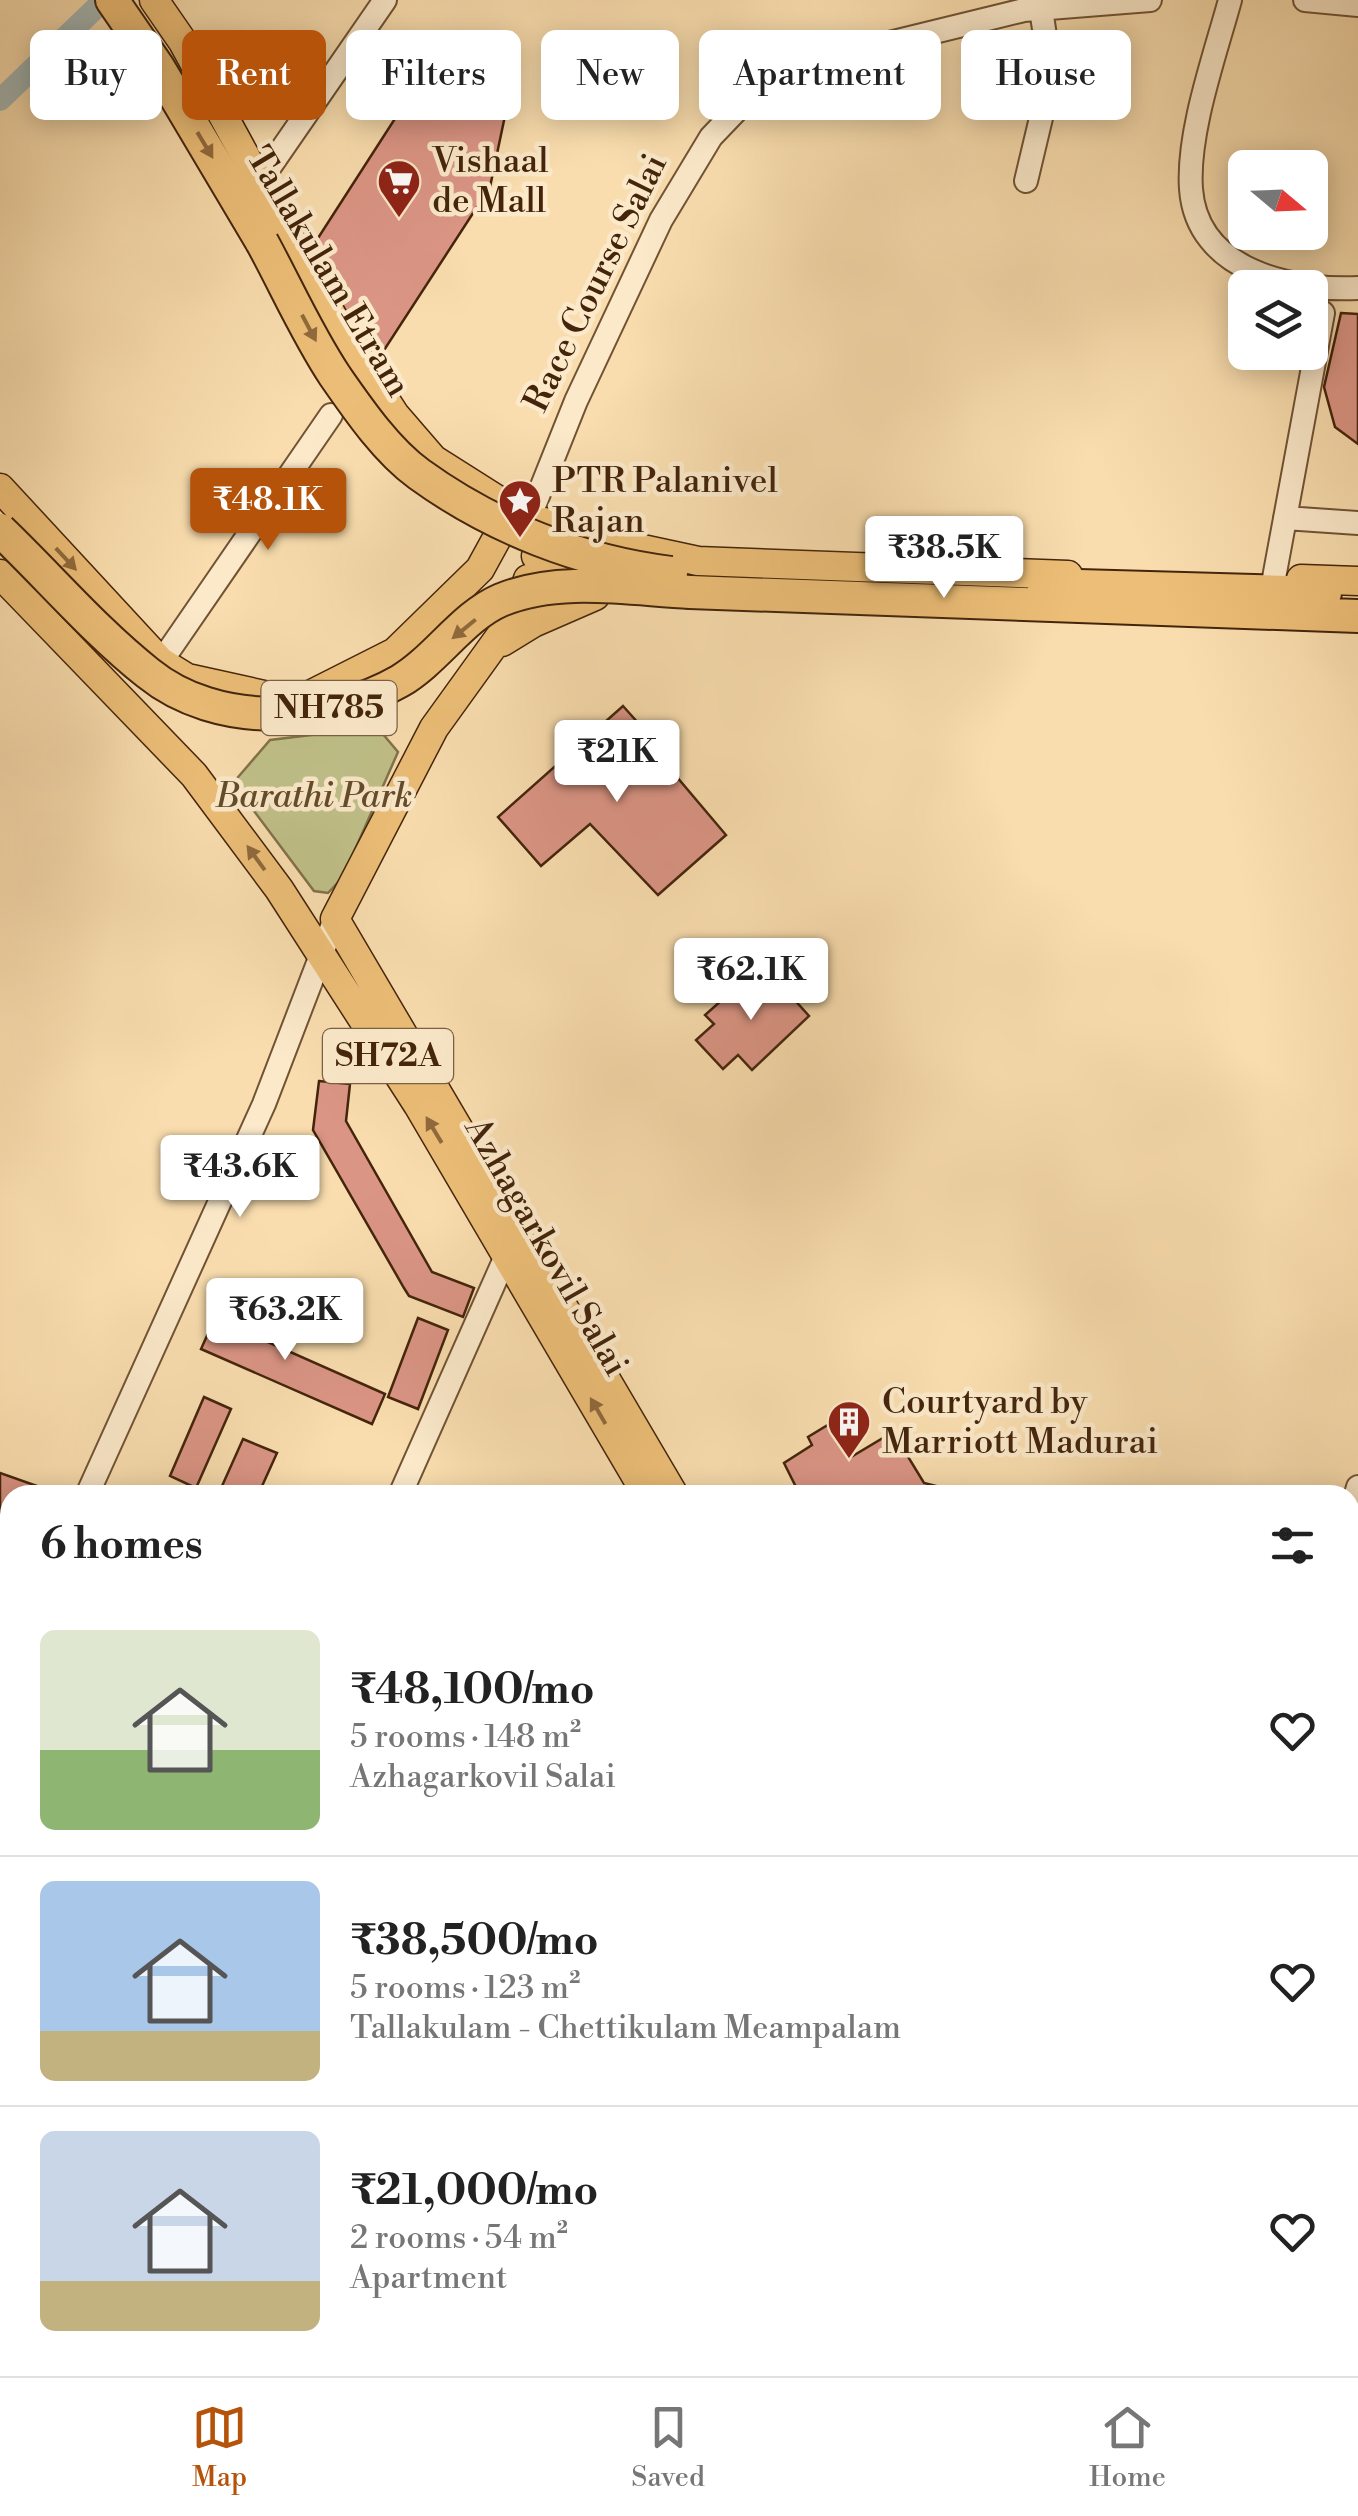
<!DOCTYPE html>
<meta charset="utf-8">
<style>
:root{--surface:#fff;--page:#f6f6f6;--text:#222;--muted:#767676;--line:#e0e0e0;--accent:#b45309}
body{margin:0;font-family:"Libre Bodoni",serif;background:var(--page);color:var(--text);height:100vh;display:flex;flex-direction:column;font-size:38px;white-space:nowrap}
*{box-sizing:border-box;margin:0}
p{font-size:32px;color:var(--muted)}
.icon{flex:none;width:55px;height:55px;fill:none;stroke:currentColor;stroke-width:2;stroke-linecap:round;stroke-linejoin:round}
.map{position:relative;flex:1;overflow:hidden}
.details{position:absolute;left:0px;top:1485px;width:1360px;height:892px;display:flex;flex-direction:column;background:var(--surface);border-radius:30px 30px 0 0;box-shadow:0 5px 25px #0003}
.details>*{flex:none}
.top-card{position:absolute;left:30px;top:30px;width:1300px;height:90px;display:flex;gap:20px}
.needle{width:65px;rotate:109deg}
.tools{position:absolute;left:1228px;top:150px;display:grid;gap:20px}
.tools a{display:grid;place-items:center;width:100px;height:100px;border-radius:15px;background:var(--surface);box-shadow:0 5px 25px #0003;font-size:50px}
.price{position:absolute;translate:-50% -85px;padding:0 22px;border-radius:10px;background:#fff;color:#222;font-size:32px;line-height:65px;filter:drop-shadow(0 2px 5px #0008)}
.price::after{content:'';position:absolute;left:50%;top:60px;width:30px;height:22px;margin-left:-15px;background:inherit;clip-path:polygon(0 0,100% 0,50% 100%)}
.price.on{background:var(--accent);color:#fff}
ul{padding:0;list-style:none}
li{display:flex;align-items:center;gap:30px;height:250px;padding:0 40px}
li+li{border-top:2px solid var(--line)}
li span{display:grid;place-items:center;flex:none;width:280px;height:200px;border-radius:15px;color:#555}
li>.icon{margin-inline-start:auto}
span .icon{width:120px;height:120px;fill:#fffc;stroke-width:1}
li b{font-size:42px}
h2{display:flex;justify-content:space-between;align-items:center;height:120px;padding:0 40px;font-size:42px}
.pill{padding:0 35px;border-radius:15px;background:var(--surface);box-shadow:0 5px 25px #0003;font-size:35px;line-height:90px}
.pill.on{background:var(--accent);color:#fff}
.menu{display:flex;justify-content:space-around;align-items:center;height:140px;border-top:2px solid var(--line);background:var(--surface);font-size:28px;color:var(--muted)}
.menu a{display:grid;justify-items:center;gap:5px}
.menu .on{color:var(--accent)}
.map>svg:first-child{display:block}
.green{fill:#c0c089;stroke:#82724a;stroke-width:2.5}
.lines{fill:none;stroke-linecap:round;stroke-linejoin:round}
.canal{stroke:#a4b8b7;stroke-width:22}
.building{fill:#db9585;stroke:#44250c;stroke-width:2.5}
.minor-casing{stroke:#715334;stroke-width:26}
.major-casing{stroke:#44250c;stroke-width:31}
.highway-casing{stroke:#44250c;stroke-width:36}
.minor{stroke:#fbe9ca;stroke-width:22}
.major{stroke:#ecbe77;stroke-width:28}
.highway{stroke:#ecbe77;stroke-width:32}
.highway-bridge-casing{stroke:#44250c;stroke-width:36;stroke-linecap:butt}
.highway-bridge{stroke:#ecbe77;stroke-width:32}
.oneway{fill:#906a3c}
.labels{text-anchor:middle;dominant-baseline:central;stroke-width:9;stroke-linejoin:round;paint-order:stroke}
.shield{fill:#fbe9ca;stroke:#7b6045;stroke-width:2.5}
.shield-label{font-size:32px;font-weight:bold;fill:#44250c}
.poi-label{font-size:35px;fill:#44250c;stroke:#fbe9ca;text-anchor:start}
.street-label{font-size:35px;fill:#44250c;stroke:#fbe9ca}
.park-label{font-size:35px;font-style:italic;fill:#634c2b;stroke:#fbe9ca}
</style>
<div class="map">
<svg width="1358" height="2376" viewBox="0 0 1358 2376">
<rect width="100%" height="100%" fill="#f9ddae"/>
<filter id="stains"><feTurbulence type="fractalNoise" baseFrequency=".002" numOctaves="4"/><feColorMatrix values="0 0 0 0 .2 0 0 0 0 .09 0 0 0 0 .02 0 0 0 .5 -.17"/></filter>
<radialGradient id="worn" r=".72"><stop offset=".6" stop-color="#630" stop-opacity="0"/><stop offset="1" stop-color="#630" stop-opacity=".3"/></radialGradient>
<!-- green -->
<path class="green" d="M377,727L398,752L343,877L328,893L314,891L233,783L270,740Z
M0,1875L10,1879V2368H512L516,2376H0Z"/>
<g class="lines">
<!-- canal -->
<path class="canal" d="M0,100L104,0"/>
</g>
<!-- building -->
<path class="building" d="M518,54L490,187L377,361L309,252L436,55Z
M1341,313L1358,314V444L1335,427L1324,387Z
M623,706L665,753L660,757L726,835L658,895L590,824L541,866L498,817Z
M749,976L760,988L773,976L809,1016L752,1070L738,1055L723,1069L696,1040L714,1024L705,1015Z
M319,1081L350,1084L346,1121L432,1272L474,1288L463,1317L409,1296L404,1288L313,1130Z
M228,1289L256,1301L243,1331L385,1394L372,1424L201,1349Z
M418,1318L448,1330L418,1409L388,1397Z
M204,1397L231,1409L196,1488L170,1476Z
M831,1423L851,1457L893,1432L924,1483L940,1487L939,1495H800L784,1463L812,1445L808,1437Z
M243,1439L277,1453L258,1495H218Z
M0,1473L37,1486L33,1495H10V1521L0,1517Z
M1350,1943L1358,1945V1986L1350,1984Z
M10,2364L138,2368V2376H0V2370Z
M160,2368H303L301,2376H205Z
M329,2368H351L365,2376H326Z"/>
<g class="lines">
<!-- minor casing -->
<g class="minor-casing">
<path id="minor" d="M1230,0C1215,55 1187,133 1191,189C1197,271 1291,291 1358,288
M1305,0L1358,5
M260,181L385,0
M1026,181L1051,76L1041,9
M532,511L576,401L661,220L711,137L756,90L816,61L1024,10L1150,0
M1285,518L1358,523
M1274,578L1323,313
M161,662L331,415
M87,1495L264,1104L335,919
M400,1495L507,1254
M1350,1515L1358,1487
M0,1689L10,1667
M1350,1735L1358,1745
M0,2275L10,2262
M386,2368L400,2376
M425,2368L430,2376"/>
</g>
<!-- major casing -->
<g class="major-casing">
<path id="major" d="M154,0L183,42L341,332L395,415L433,459L515,511
M0,488L161,662L187,678L296,702L395,652L480,569L497,538
M545,522L605,541L698,561L1068,575
M536,556L578,592
M0,574L194,775L279,889L418,1105L647,1495
M1301,579L1358,581
M502,642L533,623L595,596
M335,919L674,1495
M335,919L434,728L514,617L528,579
M1170,2368L1175,2376
M1197,2368L1202,2376"/>
</g>
<!-- highway casing -->
<g class="highway-casing">
<path id="highway" d="M112,0L158,67L262,242
M1044,585L1325,593
M690,592L1358,616"/>
</g>
<!-- minor -->
<use href="#minor" class="minor"/>
<!-- major -->
<use href="#major" class="major"/>
<!-- highway -->
<use href="#highway" class="highway"/>
<!-- highway-bridge casing -->
<g class="highway-bridge-casing">
<path id="highway-bridge" d="M262,242C286,286 307,334 335,376C358,409 386,450 419,474C492,527 581,562 671,573
M0,530C49,577 95,631 148,673C217,729 327,723 400,681C436,660 463,616 501,600C559,576 629,589 690,592"/>
</g>
<!-- highway-bridge -->
<use href="#highway-bridge" class="highway-bridge"/>
</g>
<!-- one-way arrows -->
<defs><path id="oneway-solid" d="M-6-.8H1V-3.2L6.5 0L1 3.2V.8H-6Z" transform="scale(2.5)"/></defs>
<g class="oneway">
<use href="#oneway-solid" transform="translate(205 145) rotate(59)"/>
<use href="#oneway-solid" transform="translate(309 328) rotate(62)"/>
<use href="#oneway-solid" transform="translate(66 559) rotate(47)"/>
<use href="#oneway-solid" transform="translate(464 629) rotate(141)"/>
<use href="#oneway-solid" transform="translate(256 858) rotate(-126)"/>
<use href="#oneway-solid" transform="translate(434 1130) rotate(-121)"/>
<use href="#oneway-solid" transform="translate(598 1411) rotate(-120)"/>
</g>
<!-- icons -->
<defs>
<g id="supermarket-pin" transform="scale(2.25)"><path d="M0 17L-7.5 6A9.5 9.5 0 1 1 7.5 6Z" fill="#8f2418" stroke="#fbe9ca"/><path d="M-6-5.5h2.5l.6 2H6L4.5 2H-2.5L-4.4-4H-6ZM-1.5 3.2a1.3 1.3 0 1 0 .1 0ZM3 3.2a1.3 1.3 0 1 0 .1 0Z" fill="#fff"/></g>
<g id="sight-pin" transform="scale(2.25)"><path d="M0 17L-7.5 6A9.5 9.5 0 1 1 7.5 6Z" fill="#8f2418" stroke="#fbe9ca"/><path d="M0-6L1.8-2.2L6-1.7L2.9 1.2L3.7 5.4L0 3.3L-3.7 5.4L-2.9 1.2L-6-1.7L-1.8-2.2Z" fill="#fff"/></g>
<g id="building-pin" transform="scale(2.25)"><path d="M0 17L-7.5 6A9.5 9.5 0 1 1 7.5 6Z" fill="#8f2418" stroke="#fbe9ca"/><path d="M-4-6H4V6H1V3H-1V6H-4ZM-2.5-4.3h1.7v1.8h-1.7ZM.8-4.3h1.7v1.8H.8ZM-2.5-1h1.7V.8h-1.7ZM.8-1h1.7V.8H.8Z" fill="#fff"/></g>
</defs>
<g fill-rule="evenodd">
<use href="#supermarket-pin" x="399" y="181"/>
<use href="#sight-pin" x="520" y="501"/>
<use href="#building-pin" x="849" y="1422"/>
</g>
<g class="labels">
<!-- shield labels -->
<g class="shield">
<rect x="261.5" y="681" width="135" height="54" rx="8"/>
<rect x="323" y="1029" width="130" height="54" rx="8"/>
</g>
<g class="shield-label">
<text x="329" y="708">NH785</text>
<text x="388" y="1056">SH72A</text>
</g>
<!-- poi labels -->
<g class="poi-label">
<text x="432" y="161">Vishaal<tspan x="432" dy="40">de Mall</tspan></text>
<text x="552" y="481">PTR Palanivel<tspan x="552" dy="40">Rajan</tspan></text>
<text x="882" y="1402">Courtyard by<tspan x="882" dy="40">Marriott Madurai</tspan></text>
</g>
<!-- street labels -->
<g class="street-label">
<text transform="translate(328 272) rotate(59)">Tallakulam Etram</text>
<text transform="translate(596 283) rotate(-64)">Race Course Salai</text>
<text transform="translate(546 1247) rotate(60)">Azhagarkovil Salai</text>
</g>
<!-- park labels -->
<g class="park-label">
<text x="314" y="796">Barathi Park</text>
</g>
</g>
<rect width="100%" height="100%" filter="url(#stains)"/>
<rect width="100%" height="100%" fill="url(#worn)"/>
</svg>
<div class="tools">
<a><svg class="needle" viewBox="-14 -14 28 28"><path d="M0-13l5 13h-10z" fill="#e53935"/><path d="M0 13l5-13h-10z" fill="#767676"/></svg></a>
<a><svg class="icon" aria-label="layers" viewBox="0 0 24 24"><path d="M12 4l9 5-9 5-9-5zM3 14l9 5 9-5"/></svg></a>
</div>
<b class="price on" style="left:268px;top:553px">₹48.1K</b>
<b class="price" style="left:944px;top:601px">₹38.5K</b>
<b class="price" style="left:617px;top:805px">₹21K</b>
<b class="price" style="left:751px;top:1023px">₹62.1K</b>
<b class="price" style="left:240px;top:1220px">₹43.6K</b>
<b class="price" style="left:285px;top:1363px">₹63.2K</b>
<div class="top-card">
<a class="pill">Buy</a>
<a class="pill on">Rent</a>
<a class="pill">Filters</a>
<a class="pill">New</a>
<a class="pill">Apartment</a>
<a class="pill">House</a>
</div>
<section class="details">
<h2>6 homes<svg class="icon" aria-label="filters" viewBox="0 0 24 24"><path d="M4 7h16M4 17h16"/><circle cx="9" cy="7" r="2"/><circle cx="15" cy="17" r="2"/></svg></h2>
<ul>
<li><span style="background:linear-gradient(#dfe7d0 60%,#8fb573 0)"><svg class="icon" aria-label="home" viewBox="0 0 24 24"><path d="M3 11l9-7 9 7M6 9v11h12V9"/></svg></span><div><b>₹48,100/mo</b><p>5 rooms · 148 m²</p><p>Azhagarkovil Salai</p></div><svg class="icon" aria-label="heart" viewBox="0 0 24 24"><path d="M12 20l-8-8c-3-5 5-10 8-4 3-6 11-1 8 4z"/></svg></li>
<li><span style="background:linear-gradient(#a9c7e8 75%,#c2b280 0)"><svg class="icon" aria-label="home" viewBox="0 0 24 24"><path d="M3 11l9-7 9 7M6 9v11h12V9"/></svg></span><div><b>₹38,500/mo</b><p>5 rooms · 123 m²</p><p>Tallakulam - Chettikulam Meampalam</p></div><svg class="icon" aria-label="heart" viewBox="0 0 24 24"><path d="M12 20l-8-8c-3-5 5-10 8-4 3-6 11-1 8 4z"/></svg></li>
<li><span style="background:linear-gradient(#c9d6e8 75%,#c2b280 0)"><svg class="icon" aria-label="home" viewBox="0 0 24 24"><path d="M3 11l9-7 9 7M6 9v11h12V9"/></svg></span><div><b>₹21,000/mo</b><p>2 rooms · 54 m²</p><p>Apartment</p></div><svg class="icon" aria-label="heart" viewBox="0 0 24 24"><path d="M12 20l-8-8c-3-5 5-10 8-4 3-6 11-1 8 4z"/></svg></li>
</ul>
</section>
</div>
<nav class="menu">
<a class="on"><svg class="icon" aria-label="map" viewBox="0 0 24 24"><path d="M3 6l6-2 6 2 6-2v14l-6 2-6-2-6 2zM9 4v14M15 6v14"/></svg>Map</a>
<a><svg class="icon" aria-label="saved" viewBox="0 0 24 24"><path d="M7 4h10v16l-5-4-5 4z"/></svg>Saved</a>
<a><svg class="icon" aria-label="home" viewBox="0 0 24 24"><path d="M3 11l9-7 9 7M6 9v11h12V9"/></svg>Home</a>
</nav>
